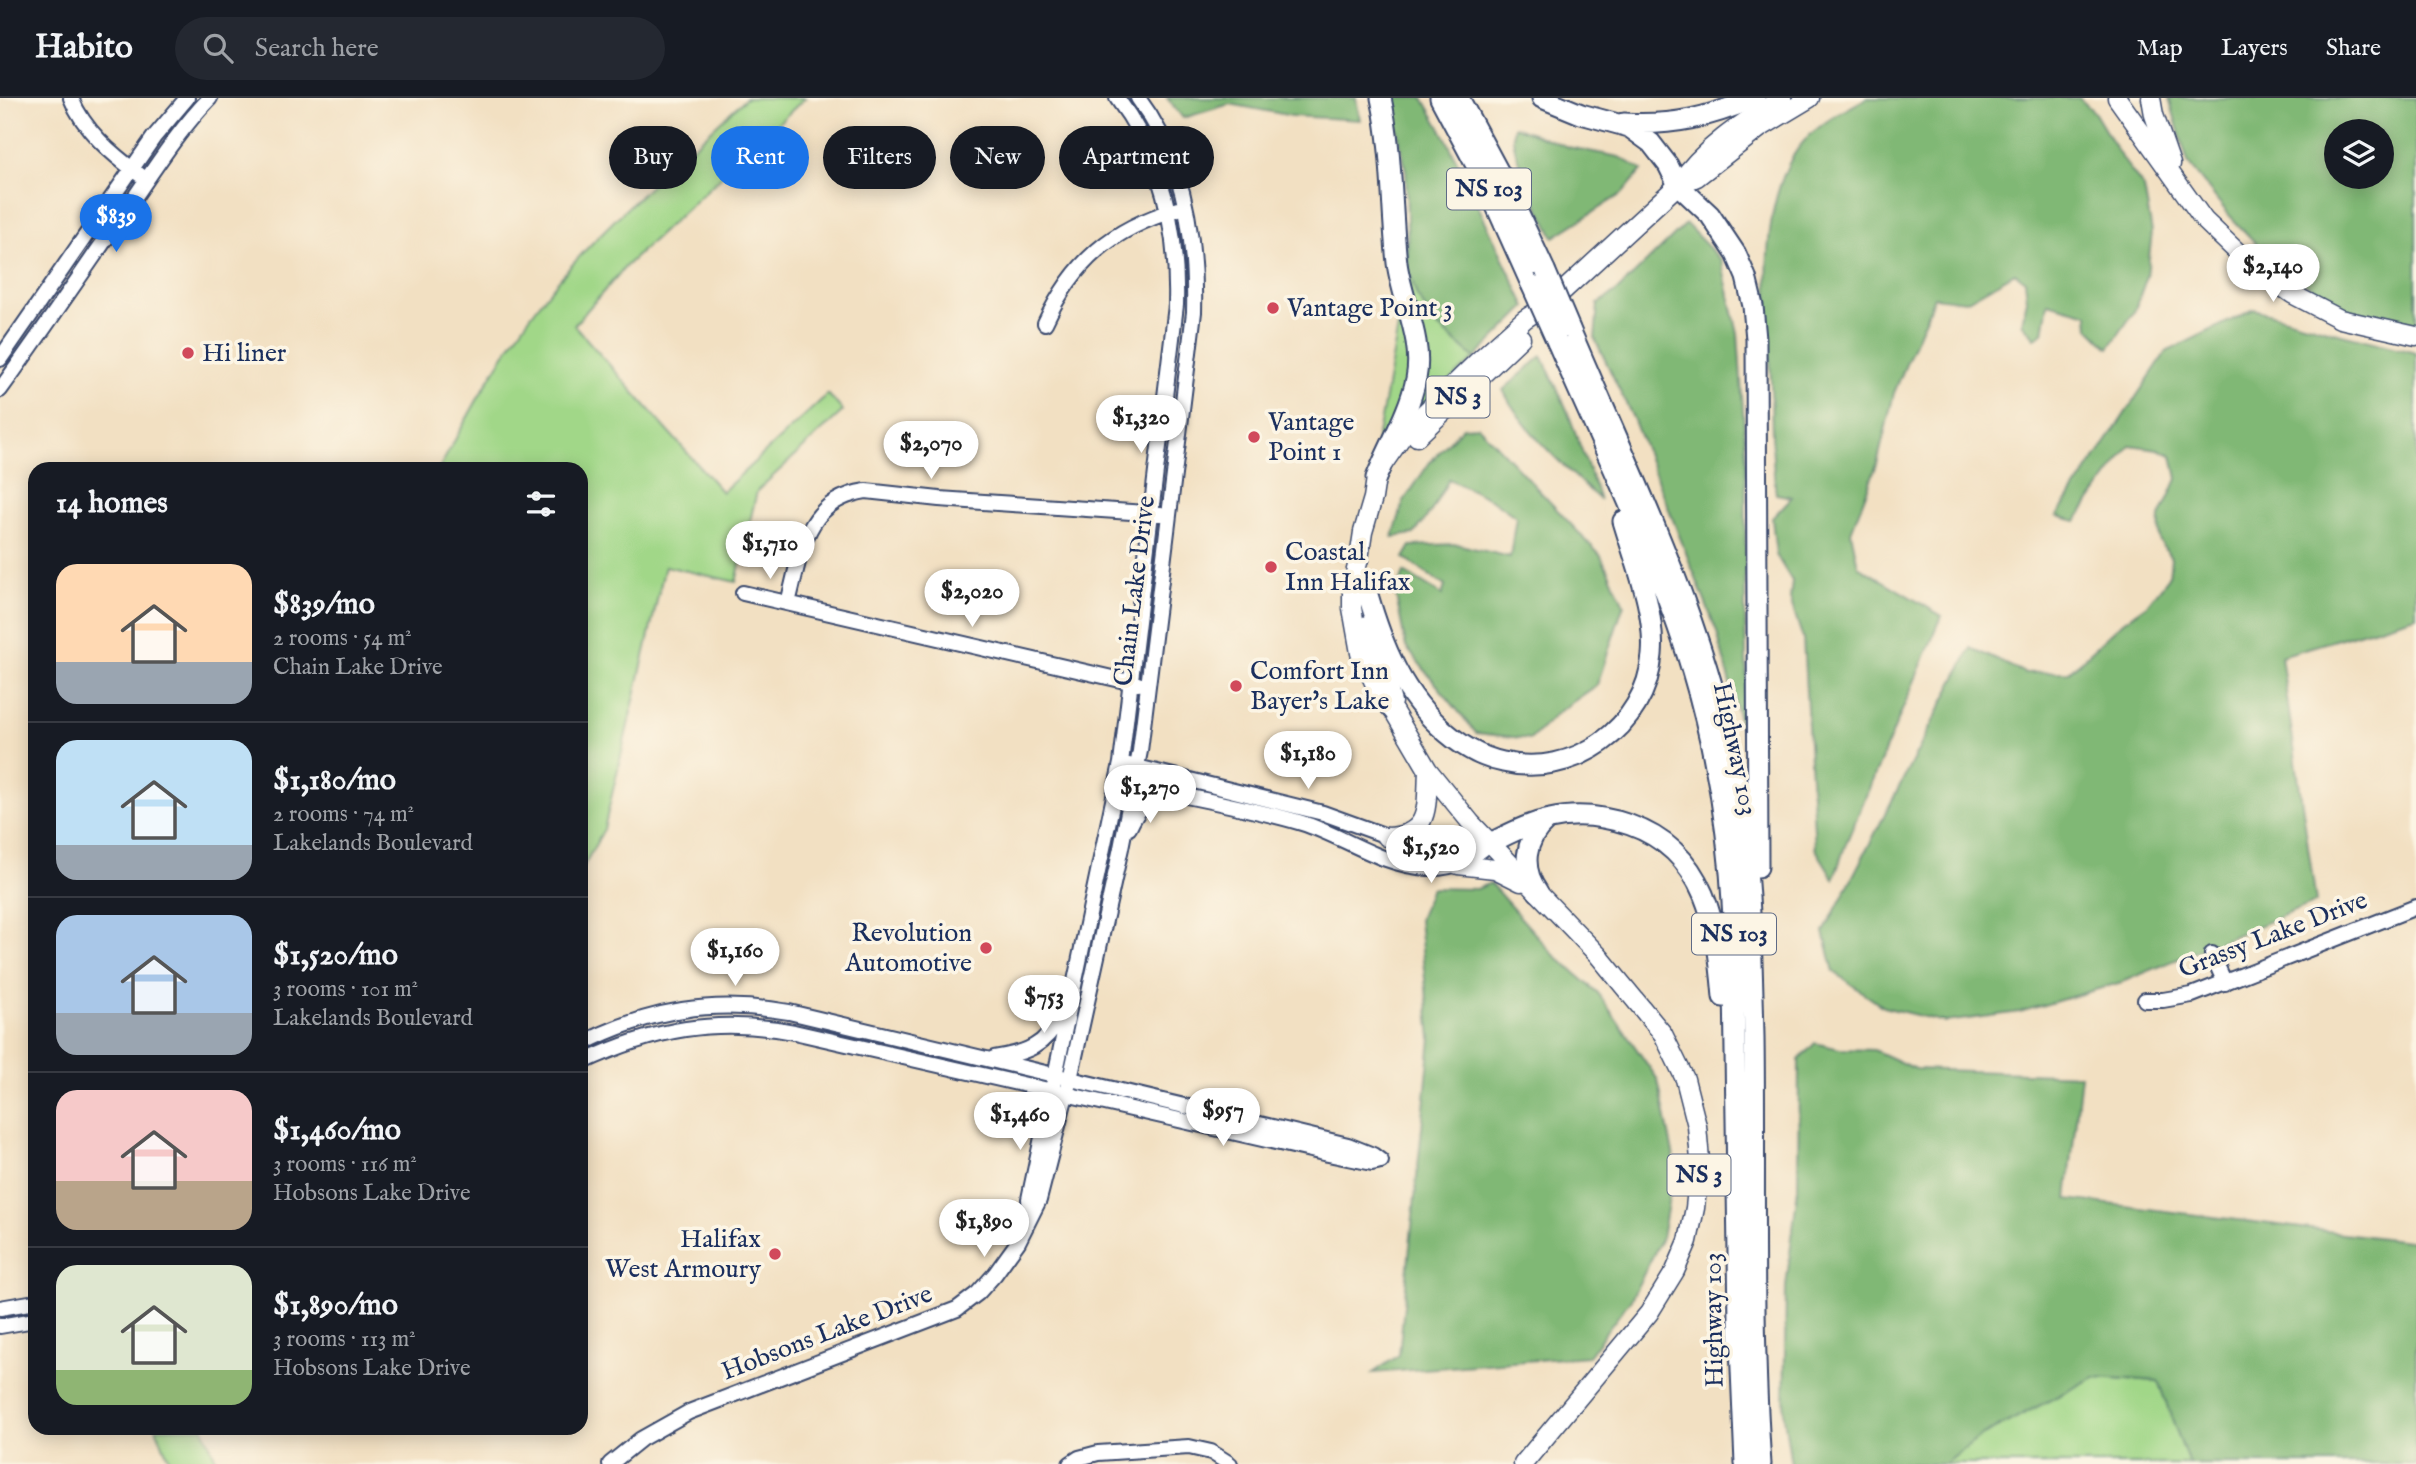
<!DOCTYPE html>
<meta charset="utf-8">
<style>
:root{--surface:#171b24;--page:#242831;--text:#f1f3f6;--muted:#9ea1a6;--line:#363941;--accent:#1a73e8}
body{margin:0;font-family:"IM FELL English",serif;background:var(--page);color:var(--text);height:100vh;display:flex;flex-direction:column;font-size:26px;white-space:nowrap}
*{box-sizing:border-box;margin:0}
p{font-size:23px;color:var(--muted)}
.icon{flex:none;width:38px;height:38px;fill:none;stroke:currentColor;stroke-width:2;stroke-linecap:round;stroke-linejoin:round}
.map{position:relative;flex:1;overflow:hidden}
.side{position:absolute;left:28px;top:364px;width:560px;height:973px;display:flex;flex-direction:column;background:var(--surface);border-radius:21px;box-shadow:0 4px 18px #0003}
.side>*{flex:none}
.hud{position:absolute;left:609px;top:28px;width:665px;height:63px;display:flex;gap:14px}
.buttons{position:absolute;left:2324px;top:21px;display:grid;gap:14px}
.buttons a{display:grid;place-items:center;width:70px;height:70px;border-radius:50%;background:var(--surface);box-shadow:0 4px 18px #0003;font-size:35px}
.price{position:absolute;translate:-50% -60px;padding:0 16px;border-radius:24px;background:#fff;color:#222;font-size:23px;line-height:46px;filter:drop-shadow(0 2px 4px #0008)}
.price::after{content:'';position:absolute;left:50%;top:42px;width:21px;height:16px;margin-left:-10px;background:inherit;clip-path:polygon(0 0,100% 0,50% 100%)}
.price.current{background:var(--accent);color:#fff}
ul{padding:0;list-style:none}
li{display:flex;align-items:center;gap:21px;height:175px;padding:0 28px}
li+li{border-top:2px solid var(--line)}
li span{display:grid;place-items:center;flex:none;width:196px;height:140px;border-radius:21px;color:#555}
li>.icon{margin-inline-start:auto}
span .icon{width:84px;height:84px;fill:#fffc;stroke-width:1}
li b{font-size:30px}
h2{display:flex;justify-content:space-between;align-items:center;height:84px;padding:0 28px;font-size:30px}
.tag{padding:0 24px;border-radius:32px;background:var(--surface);box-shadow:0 4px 18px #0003;font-size:24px;line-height:63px}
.tag.current{background:var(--accent);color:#fff}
header{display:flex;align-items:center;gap:42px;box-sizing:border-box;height:98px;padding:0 35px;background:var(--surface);border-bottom:2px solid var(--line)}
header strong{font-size:33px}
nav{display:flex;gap:38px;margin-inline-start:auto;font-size:24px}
.search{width:490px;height:63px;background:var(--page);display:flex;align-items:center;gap:18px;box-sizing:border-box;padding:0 24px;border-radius:38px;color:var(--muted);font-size:26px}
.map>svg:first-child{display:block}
.green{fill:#a1d788;stroke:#5e8373;stroke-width:2}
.forest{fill:#80b874;stroke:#4e7469;stroke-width:2;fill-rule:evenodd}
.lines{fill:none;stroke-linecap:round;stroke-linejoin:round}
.minor-casing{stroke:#3b4a6d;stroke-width:18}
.major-casing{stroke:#3b4a6d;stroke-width:21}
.highway-casing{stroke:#3b4a6d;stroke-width:23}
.minor{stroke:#fff;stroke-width:14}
.major{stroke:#fff;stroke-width:18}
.highway{stroke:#fff;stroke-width:19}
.highway-bridge-casing{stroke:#3b4a6d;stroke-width:23;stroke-linecap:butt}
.highway-bridge{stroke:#fff;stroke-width:19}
.poi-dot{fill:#d1495b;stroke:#fcf5e5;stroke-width:2.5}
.labels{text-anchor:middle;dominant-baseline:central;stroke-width:7;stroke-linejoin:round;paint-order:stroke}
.shield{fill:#fcf5e5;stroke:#5e6a86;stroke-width:2}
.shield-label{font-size:24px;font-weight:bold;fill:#1b2f5e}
.poi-label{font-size:26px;fill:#1b2f5e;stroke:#fcf5e5;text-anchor:start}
.street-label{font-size:26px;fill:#1b2f5e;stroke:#fcf5e5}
</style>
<header>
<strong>Habito</strong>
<div class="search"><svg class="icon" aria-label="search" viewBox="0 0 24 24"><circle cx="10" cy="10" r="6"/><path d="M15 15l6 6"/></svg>Search here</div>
<nav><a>Map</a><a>Layers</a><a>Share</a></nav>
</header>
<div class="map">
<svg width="2416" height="1366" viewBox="0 0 2416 1366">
<rect width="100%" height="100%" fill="#fcf5e5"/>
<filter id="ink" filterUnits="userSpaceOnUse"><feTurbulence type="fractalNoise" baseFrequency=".0143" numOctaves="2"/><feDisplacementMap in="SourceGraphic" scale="14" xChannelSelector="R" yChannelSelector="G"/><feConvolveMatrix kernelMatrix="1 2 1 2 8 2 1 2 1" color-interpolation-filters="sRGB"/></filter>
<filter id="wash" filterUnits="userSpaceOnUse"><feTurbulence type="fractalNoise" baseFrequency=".00686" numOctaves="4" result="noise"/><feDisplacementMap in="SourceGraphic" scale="28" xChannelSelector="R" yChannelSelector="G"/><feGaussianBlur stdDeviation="1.57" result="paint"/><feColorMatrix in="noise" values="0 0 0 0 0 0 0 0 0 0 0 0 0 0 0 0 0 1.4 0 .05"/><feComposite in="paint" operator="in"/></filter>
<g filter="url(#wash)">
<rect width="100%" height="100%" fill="#f2e0c2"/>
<!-- green -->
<path class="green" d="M746,0H805L626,168L574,227L722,394L828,296L843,313L757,393L736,484L665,468L604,731L581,773V371H439C471,313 501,255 542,203C599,129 678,64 746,0Z
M1406,142L1408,171L1437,228L1475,260L1412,317L1405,180Z
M1400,218C1419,270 1405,304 1376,348Z
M2094,1279L2158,1283L2189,1366H1945L1981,1338Z
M156,1330H203L218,1366H171Z"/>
<!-- forest -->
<path class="forest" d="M1167,0H1356L1360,22L1292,18L1230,6L1183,20Z
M1391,0H1423L1446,40L1526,209L1475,260L1437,228L1417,198L1408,171L1406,73Z
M1867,0H2079L2094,14L2121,59L2144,90L2152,134L2147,178L2134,214L2109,250L2089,230L2088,216L2048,205L2043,235L2035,240L2022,225L2027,202L2025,182L2015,175L1966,203L1934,199L1894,295L1877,366L1851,434L1858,468L1942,518L1846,745L1834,781L1815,750L1803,541L1790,501L1792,483L1776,457L1772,420L1792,399L1776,396C1771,359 1772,322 1771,284C1769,213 1756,122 1793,58C1809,30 1840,15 1867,0Z
M2169,0H2416V232L2355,225L2331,201L2277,168L2230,118L2188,65ZM2336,33H2382V79H2336Z
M1514,28L1568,49L1619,59L1642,72L1623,95L1554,139C1542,115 1506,52 1514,28Z
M1686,126L1721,162L1738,236L1746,359L1745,517L1748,635L1741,630L1717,534L1633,320L1595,241L1598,206L1617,193Z
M2254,211L2342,236L2416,255V518L2281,558L2316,804L2122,884L2020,914L1945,924L1883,909L1834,874L1824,834L1971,550L2025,575L2069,574L2123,524L2148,506L2169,479L2171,460L2159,442L2160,419L2177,381L2172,357L2158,351L2130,347L2076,423L2057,418L2166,254Z
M1542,258L1567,312L1600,402C1566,370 1523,333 1503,292Z
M1478,328L1601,458L1624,506L1597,587L1557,615L1531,641L1476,635L1406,549L1396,498L1404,474L1442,497L1445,488L1404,460L1411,448L1456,446L1510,459L1516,419L1492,402L1449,381L1432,412L1414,436L1393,439L1404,403L1430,364L1463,329Z
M1490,785L1553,856L1598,895L1658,982L1675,1065L1662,1140L1631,1201L1588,1258L1373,1275L1399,1257L1431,940L1419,822L1431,790L1477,791Z
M1815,945L1840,951L1874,952L1915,971L2081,977L2067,1101L2416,1144V1366H2189L2158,1283L2094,1279L1981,1338L1945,1366H1791L1784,1319L1786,1189L1798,1089L1799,962Z"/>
</g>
<g filter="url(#ink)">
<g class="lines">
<!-- minor casing -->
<g class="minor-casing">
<path id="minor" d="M71,0C84,33 112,56 140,77
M1045,225C1074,163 1111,131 1178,111
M0,261L154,39L187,0
M0,292C42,234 82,175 123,116C151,76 176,35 210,0
M743,495L1138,586
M788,505C801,456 804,402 866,393L939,401L1161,416
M1129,667L1323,715L1409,746L1431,749L1462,745H1490
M1123,685C1183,698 1244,708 1302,725C1344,738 1382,768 1428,770C1454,771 1471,762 1490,745
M1129,730C1140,706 1146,703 1170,696
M2212,856L2225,885
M2145,902H2163L2192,897L2416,809
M581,946C650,911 713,901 789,914L1348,1047L1373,1057L1381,1063
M994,960C1027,955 1045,948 1061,918
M581,965C653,931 715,919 794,934L1328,1056L1372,1065L1377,1064
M1030,1116L1029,1101L1121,665L1176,207C1178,132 1163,61 1117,0
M0,1210L35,1204
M0,1228L35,1222
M610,1366L641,1341L689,1314L957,1211L978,1195L995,1176L1018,1144L1039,1102L1070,981L1121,750L1140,653L1194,214C1196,139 1184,61 1138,0
M1070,1366L1079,1360L1098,1355L1189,1349L1211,1354L1230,1366"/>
</g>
<!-- major casing -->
<g class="major-casing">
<path id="major" d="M2117,0L2204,122L2252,168L2292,196L2340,221L2416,238
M2151,0L2154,17L2171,66
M1678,87L1697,79L1760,30L1810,0
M1417,339L1521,240
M1369,526L1392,604
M1387,739C1432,737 1426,708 1428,672
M1458,767L1495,771L1521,784
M1523,1366L1649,1215L1675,1173L1688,1143L1695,1110L1700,1062L1697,1028L1685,981L1663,936L1598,857L1471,725L1428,672L1394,614L1381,599L1360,555L1352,510V486L1359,461L1363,434L1373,400L1376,380L1383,366L1406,333L1478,263L1525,221L1550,205L1678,87C1703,49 1744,24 1782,0"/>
</g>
<!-- highway casing -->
<g class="highway-casing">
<path id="highway" d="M1440,0L1487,88L1531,186
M1459,0L1502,80L1545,172
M1542,0L1581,16L1629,29L1651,45L1668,67L1678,87L1710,117L1736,156L1746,179L1753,208L1756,241L1758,769
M1624,25C1674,28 1710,19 1755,0
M1570,231C1634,382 1709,530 1737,693C1751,774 1752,856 1754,938C1756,1081 1751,1224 1761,1366
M1557,244C1604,352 1658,460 1692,573C1716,653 1729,735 1733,819L1739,1224L1745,1366
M1376,380C1389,347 1409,315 1416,281C1424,242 1402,203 1397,165C1391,110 1393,55 1381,0
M1364,483C1379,537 1397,589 1439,628C1457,645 1478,659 1503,664C1573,681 1646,630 1652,557C1656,514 1635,464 1623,423
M1490,745C1509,736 1529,725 1550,721C1576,715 1604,718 1630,727C1707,754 1717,827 1723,899
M1538,794C1521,771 1524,742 1546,723"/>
</g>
<!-- minor -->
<use href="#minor" class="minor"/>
<!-- major -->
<use href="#major" class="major"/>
<!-- highway -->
<use href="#highway" class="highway"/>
<!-- highway-bridge casing -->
<g class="highway-bridge-casing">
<path id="highway-bridge" d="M1545,172L1570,231
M1531,186L1557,244"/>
</g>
<!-- highway-bridge -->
<use href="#highway-bridge" class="highway-bridge"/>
</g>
</g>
<!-- markers -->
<g class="poi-dot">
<circle cx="1273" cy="210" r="7"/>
<circle cx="188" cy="255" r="7"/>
<circle cx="1254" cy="339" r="7"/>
<circle cx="1271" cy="469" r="7"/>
<circle cx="1236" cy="588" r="7"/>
<circle cx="986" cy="850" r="7"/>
<circle cx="775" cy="1156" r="7"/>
</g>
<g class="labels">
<!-- shield labels -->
<g class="shield">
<rect x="1447" y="70.5" width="84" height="41" rx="5"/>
<rect x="1426.5" y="278.5" width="63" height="41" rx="5"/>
<rect x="1692" y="815.5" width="84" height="41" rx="5"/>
<rect x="1667.5" y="1056.5" width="63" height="41" rx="5"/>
</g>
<g class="shield-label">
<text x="1489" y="91">NS 103</text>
<text x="1458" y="299">NS 3</text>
<text x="1734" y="836">NS 103</text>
<text x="1699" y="1077">NS 3</text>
</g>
<!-- poi labels -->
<g class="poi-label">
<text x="1287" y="210">Vantage Point 3</text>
<text x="202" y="255">Hi liner</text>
<text x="1268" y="324">Vantage<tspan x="1268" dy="30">Point 1</tspan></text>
<text x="1285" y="454">Coastal<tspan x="1285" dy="30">Inn Halifax</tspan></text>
<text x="1250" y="573">Comfort Inn<tspan x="1250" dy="30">Bayer's Lake</tspan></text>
<text x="972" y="835" text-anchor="end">Revolution<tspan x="972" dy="30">Automotive</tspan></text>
<text x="761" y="1141" text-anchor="end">Halifax<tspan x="761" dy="30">West Armoury</tspan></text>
</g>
<!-- street labels -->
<g class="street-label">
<text transform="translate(1135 493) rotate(-83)">Chain Lake Drive</text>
<text transform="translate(1735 651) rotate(78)">Highway 103</text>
<text transform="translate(2273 837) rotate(-21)">Grassy Lake Drive</text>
<text transform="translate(1714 1222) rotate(-91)">Highway 103</text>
<text transform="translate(827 1235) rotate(-21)">Hobsons Lake Drive</text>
</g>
</g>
</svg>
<div class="buttons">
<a><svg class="icon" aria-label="layers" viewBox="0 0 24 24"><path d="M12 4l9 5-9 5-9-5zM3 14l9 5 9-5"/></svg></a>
</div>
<b class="price current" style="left:116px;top:156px">$839</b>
<b class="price" style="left:2273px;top:206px">$2,140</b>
<b class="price" style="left:1141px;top:357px">$1,320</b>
<b class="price" style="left:931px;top:383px">$2,070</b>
<b class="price" style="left:770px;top:483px">$1,710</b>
<b class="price" style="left:972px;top:531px">$2,020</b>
<b class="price" style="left:1308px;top:693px">$1,180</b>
<b class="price" style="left:1150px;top:727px">$1,270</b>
<b class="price" style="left:1431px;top:787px">$1,520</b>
<b class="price" style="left:735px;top:890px">$1,160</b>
<b class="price" style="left:1044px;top:937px">$753</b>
<b class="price" style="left:1223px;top:1050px">$957</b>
<b class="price" style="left:1020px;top:1054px">$1,460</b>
<b class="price" style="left:984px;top:1161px">$1,890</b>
<div class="hud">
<a class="tag">Buy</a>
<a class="tag current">Rent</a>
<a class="tag">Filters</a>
<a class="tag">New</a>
<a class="tag">Apartment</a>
</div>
<section class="side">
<h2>14 homes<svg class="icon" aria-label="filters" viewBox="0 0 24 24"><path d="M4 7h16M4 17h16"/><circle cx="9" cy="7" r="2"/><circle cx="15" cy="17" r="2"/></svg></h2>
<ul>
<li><span style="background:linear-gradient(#ffd9b3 70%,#9aa5b1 0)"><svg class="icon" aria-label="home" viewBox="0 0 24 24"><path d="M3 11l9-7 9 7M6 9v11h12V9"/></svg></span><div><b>$839/mo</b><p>2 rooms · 54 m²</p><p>Chain Lake Drive</p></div></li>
<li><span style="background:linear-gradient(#bfe0f5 75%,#9aa5b1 0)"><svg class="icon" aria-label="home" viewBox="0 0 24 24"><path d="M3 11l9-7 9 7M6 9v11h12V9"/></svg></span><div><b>$1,180/mo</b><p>2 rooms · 74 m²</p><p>Lakelands Boulevard</p></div></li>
<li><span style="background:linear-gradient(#a9c7e8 70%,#9aa5b1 0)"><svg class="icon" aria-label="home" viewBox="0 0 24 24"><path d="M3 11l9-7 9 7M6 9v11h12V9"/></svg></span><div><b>$1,520/mo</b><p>3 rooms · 101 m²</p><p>Lakelands Boulevard</p></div></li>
<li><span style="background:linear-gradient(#f6c9c9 65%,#b9a48a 0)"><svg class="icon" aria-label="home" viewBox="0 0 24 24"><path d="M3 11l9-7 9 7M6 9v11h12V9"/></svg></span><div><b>$1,460/mo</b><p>3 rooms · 116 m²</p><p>Hobsons Lake Drive</p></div></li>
<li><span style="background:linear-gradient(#dfe7d0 75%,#8fb573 0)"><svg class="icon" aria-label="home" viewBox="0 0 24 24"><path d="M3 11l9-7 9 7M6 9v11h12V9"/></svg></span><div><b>$1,890/mo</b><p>3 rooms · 113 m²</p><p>Hobsons Lake Drive</p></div></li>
</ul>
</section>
</div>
